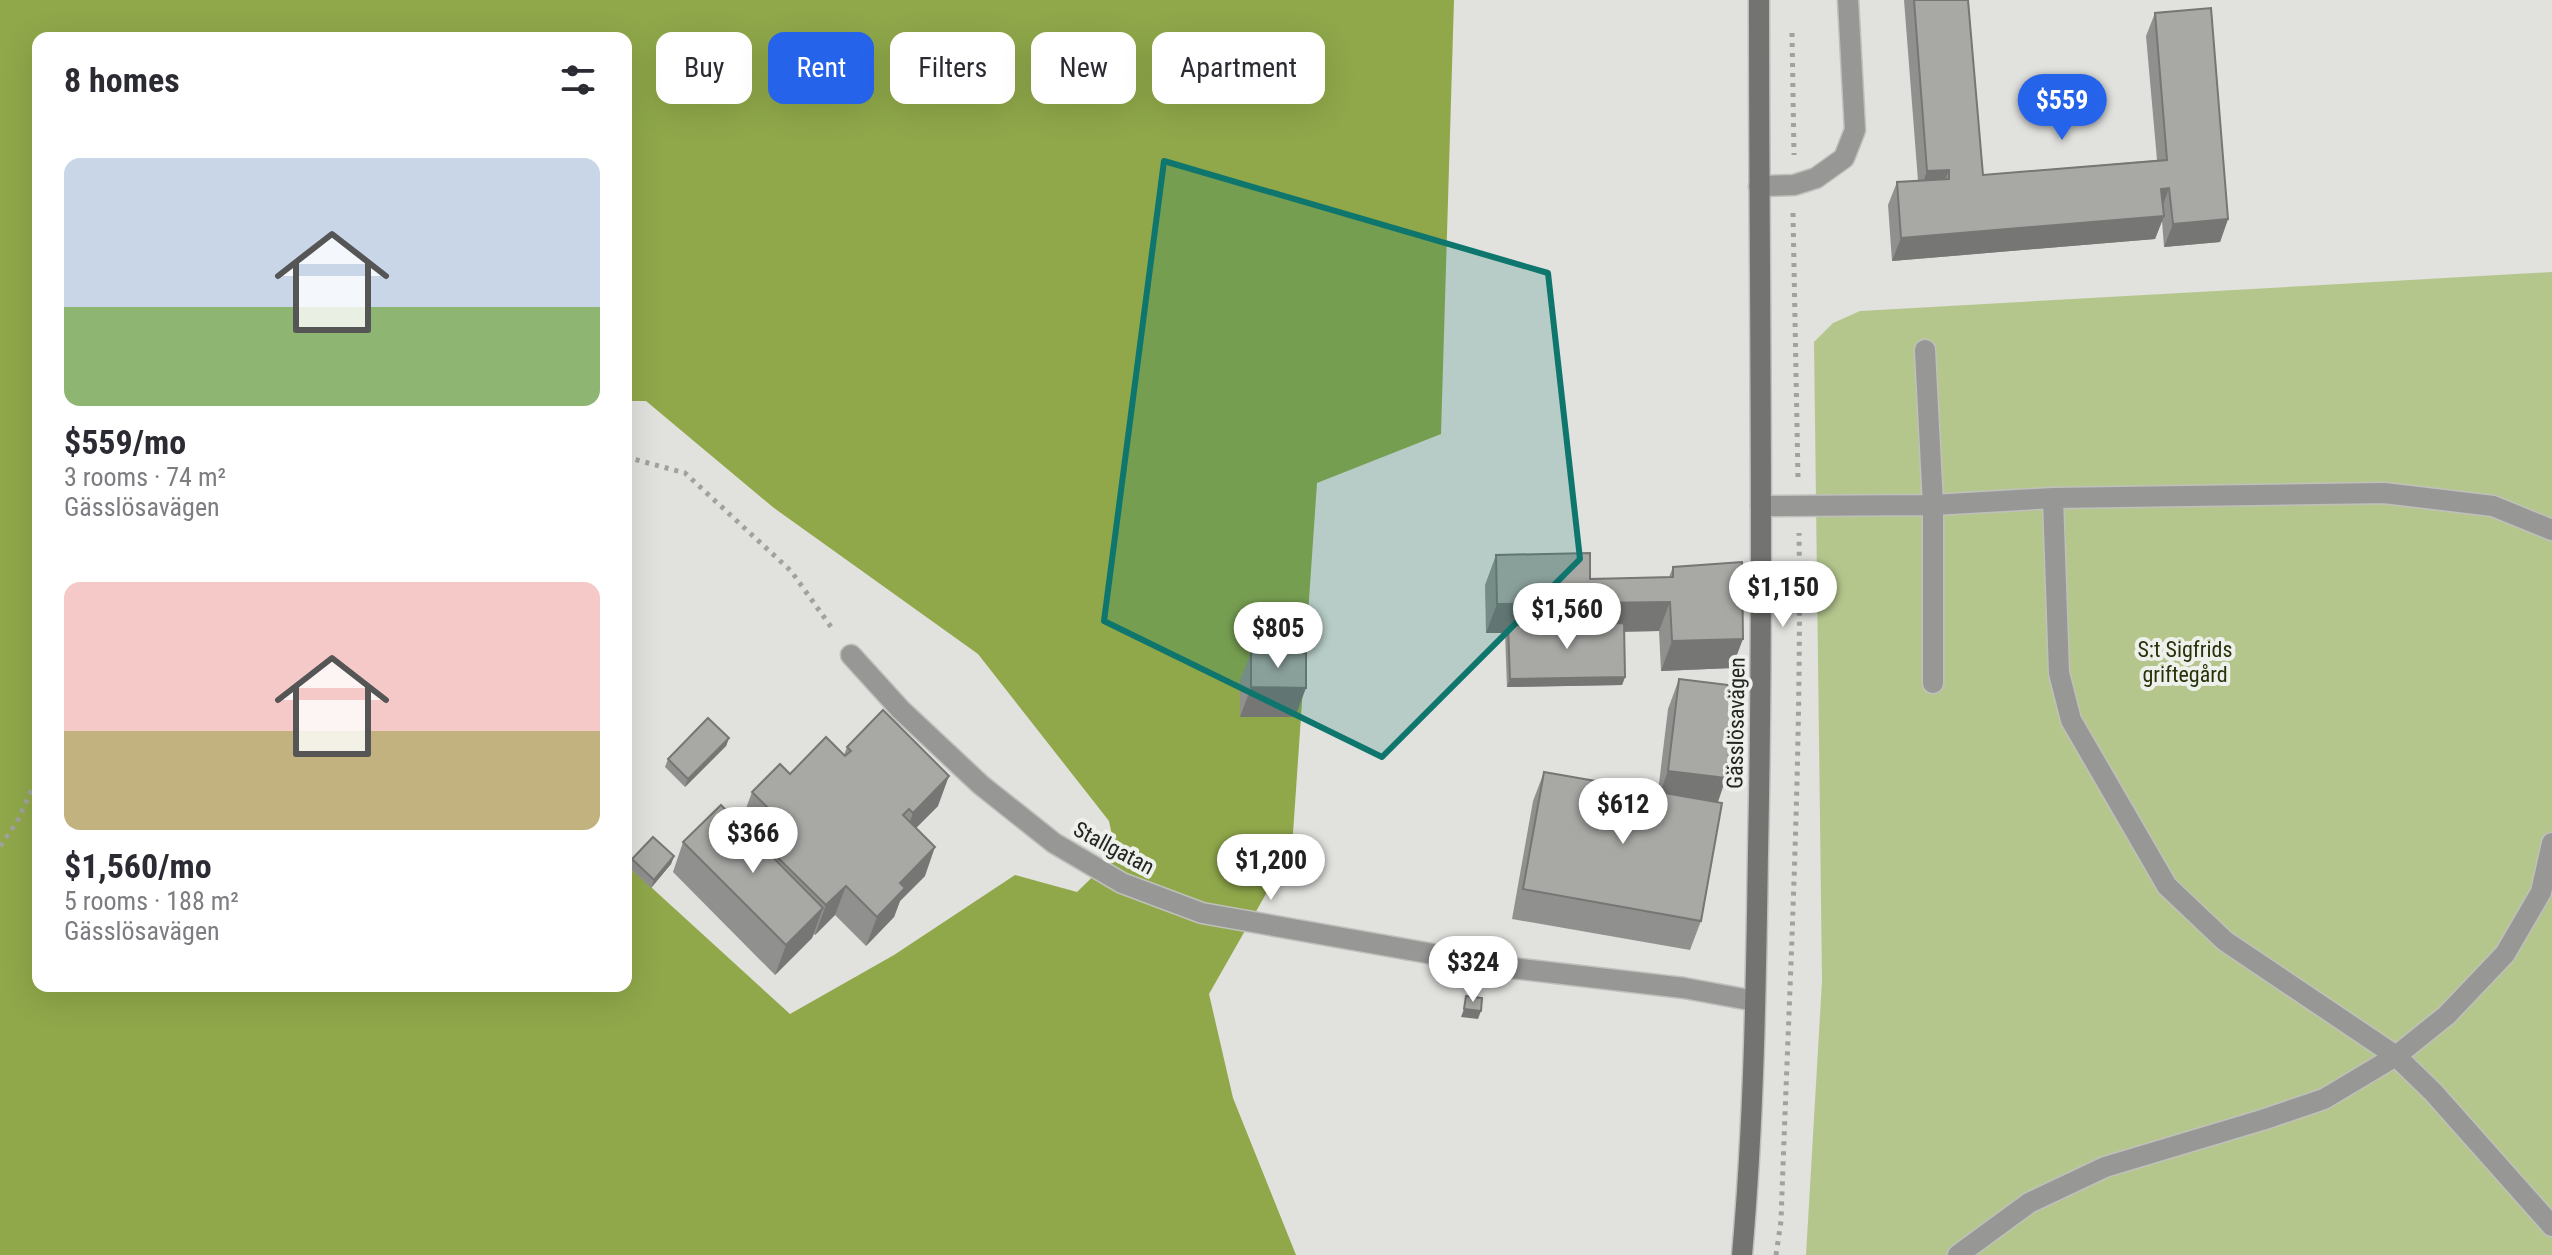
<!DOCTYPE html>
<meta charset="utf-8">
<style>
:root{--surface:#fff;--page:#f7f7f7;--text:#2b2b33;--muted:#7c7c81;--accent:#2563eb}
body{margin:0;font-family:"Roboto Condensed",sans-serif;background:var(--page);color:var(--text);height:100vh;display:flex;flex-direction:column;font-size:30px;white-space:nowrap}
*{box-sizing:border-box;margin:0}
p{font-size:26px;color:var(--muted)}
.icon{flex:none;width:44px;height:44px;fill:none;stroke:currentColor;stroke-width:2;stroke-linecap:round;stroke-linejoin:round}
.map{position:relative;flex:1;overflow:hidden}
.sheet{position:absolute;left:32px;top:32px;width:600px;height:960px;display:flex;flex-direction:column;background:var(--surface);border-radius:16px;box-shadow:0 8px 32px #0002}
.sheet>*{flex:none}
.top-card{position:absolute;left:656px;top:32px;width:760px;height:72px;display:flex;gap:16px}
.price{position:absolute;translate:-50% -68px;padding:0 18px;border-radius:28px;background:#fff;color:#222;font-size:26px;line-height:52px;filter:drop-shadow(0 2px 4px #0008)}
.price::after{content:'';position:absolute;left:50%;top:48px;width:24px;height:18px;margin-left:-12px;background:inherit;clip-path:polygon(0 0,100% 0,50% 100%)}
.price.selected{background:var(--accent);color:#fff}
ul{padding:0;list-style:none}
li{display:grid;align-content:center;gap:16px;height:424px;padding:0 32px}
li span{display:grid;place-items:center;height:248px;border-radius:16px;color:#555}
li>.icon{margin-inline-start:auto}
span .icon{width:144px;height:144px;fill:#fffc;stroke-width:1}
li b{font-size:34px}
h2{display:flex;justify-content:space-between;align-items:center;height:96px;padding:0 32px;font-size:34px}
.pill{padding:0 28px;border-radius:16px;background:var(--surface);box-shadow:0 8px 32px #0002;font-size:28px;line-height:72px}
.pill.selected{background:var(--accent);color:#fff}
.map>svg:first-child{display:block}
.green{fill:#b5c68d}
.forest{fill:#90a84a;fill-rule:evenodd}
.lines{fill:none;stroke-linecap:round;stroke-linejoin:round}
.lane-casing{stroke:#bfc0bc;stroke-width:23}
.street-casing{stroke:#bfc0bc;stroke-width:23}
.secondary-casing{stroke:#bfc0bc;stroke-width:23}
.path{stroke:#a1a29f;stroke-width:5;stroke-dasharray:4 6;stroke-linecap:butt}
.lane{stroke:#979796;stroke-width:20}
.street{stroke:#979796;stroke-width:20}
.secondary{stroke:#737471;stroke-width:20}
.wall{fill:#90918e}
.shaded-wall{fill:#767674}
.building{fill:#a8a9a5;stroke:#767674;stroke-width:2}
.marked{fill:#0f766e;fill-opacity:0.2;stroke:#0f766e;stroke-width:6;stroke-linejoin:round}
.labels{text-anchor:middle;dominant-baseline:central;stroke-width:8;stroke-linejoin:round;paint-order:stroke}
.park-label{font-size:22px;fill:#283209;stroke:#eef0eb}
.street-label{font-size:22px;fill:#242423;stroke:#eef0eb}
</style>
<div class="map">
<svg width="2552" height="1255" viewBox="0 0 2552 1255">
<rect width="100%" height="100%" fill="#e1e2de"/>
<!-- green -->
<path class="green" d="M2552,272V1255H1806L1822,981L1814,342L1833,323L1860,311Z"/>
<!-- forest -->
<path class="forest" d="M0,0H1454L1441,434L1317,483L1292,848L1209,994L1233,1098L1296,1255H0ZM38,38H626V401H646L774,508L978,654L1109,821L1116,854L1077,892L1015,875L894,955L790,1014L629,867H626V986H38Z"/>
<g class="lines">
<!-- lane casing -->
<g class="lane-casing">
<path id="lane" d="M1759,186L1794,185L1816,178L1844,158L1855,130L1848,0
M1925,350L1933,505V683
M2053,498L2059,673L2071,720L2167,886L2225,941L2396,1056L2433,1092L2552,1226
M1761,506L1933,505L2053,498L2384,493L2493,506L2552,530
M1958,1255L2029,1203L2105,1167L2262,1120L2324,1099L2396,1056L2447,1015L2505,954L2541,892L2552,843"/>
</g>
<!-- street casing -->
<g class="street-casing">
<path id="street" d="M851,655L901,710L981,785L1054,843L1122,883L1202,913L1512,968L1684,988L1755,1001"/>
</g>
<!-- secondary casing -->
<g class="secondary-casing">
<path id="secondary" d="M1742,1255C1754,1121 1756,986 1758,852C1764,568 1759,284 1759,0"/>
</g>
<!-- path -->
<path class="path" d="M1792,33L1794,155
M1793,213L1798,479
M626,457L685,473L791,571L834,631
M0,846L17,822L38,776
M1776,1255L1781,1221C1789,991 1802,763 1799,533"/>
<!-- lane -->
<use href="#lane" class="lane"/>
<!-- street -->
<use href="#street" class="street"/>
<!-- secondary -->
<use href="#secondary" class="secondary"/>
</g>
<!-- wall -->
<path class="wall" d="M1904,0H1968L1983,175L2157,160L2146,36L2155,13L2228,219L2220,242L2164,247L2162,221L2155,239L1892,261L1888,205L1897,182L1918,181Z
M1496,555L1590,579L1669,577L1673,567L1732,668L1661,671L1659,631L1624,632L1625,677L1622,685L1507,687L1505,633H1486L1485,585Z
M1251,652L1295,717H1240V681Z
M1679,679L1718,802L1701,921L1690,950L1512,919L1533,801L1544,772L1658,792L1668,709Z
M729,738L726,746L685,787L665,767L668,759Z
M847,747L938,806L916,828L925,876L900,901L894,917L866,946L835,915L815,935L814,934L812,938L775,975L673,872L683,842L765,849L766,846L741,822L752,792L844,755Z
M674,856L671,864L651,888L629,867L632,859Z"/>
<!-- shaded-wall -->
<path class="shaded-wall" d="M1949,170L1940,193L1919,194L1927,171Z
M2169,188L2161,211V189Z
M2164,216L2155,239L1892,261L1901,238Z
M2228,219L2220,242L2164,247L2173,224Z
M1670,602L1659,631L1508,633V625L1505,633H1486L1497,604Z
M1743,639L1732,668L1661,671L1672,641Z
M1625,677L1622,685L1507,687L1510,679Z
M1251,687L1306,688L1295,717H1240Z
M729,738L726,746L685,787L688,779Z
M1668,771L1726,778L1716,808L1657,801Z
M949,776L938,806L902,842L913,813Z
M935,847L925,876L900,901L894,917L866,946L877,917L900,883Z
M674,856L671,864L651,888L654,880Z
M846,886L835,915L815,935L826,905Z
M823,908L812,938L775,975L786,945Z
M1464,1009L1481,1011L1478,1019L1461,1017Z"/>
<!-- building -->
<path class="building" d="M1914,0H1968L1983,175L2167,160L2155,13L2211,8L2228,219L2173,224L2169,188L2161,189L2164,216L1901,238L1897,182L1949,179V170L1927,171Z
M1590,553V579L1673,577V567L1742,562L1743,639L1672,641L1670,602L1497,604L1496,555Z
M1624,623L1625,677L1510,679L1508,625Z
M1251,652L1306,653V688L1251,687Z
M1679,679L1737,686L1726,778L1668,771Z
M883,710L949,776L913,813L909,809L903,815L935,847L900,883L905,888L877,917L846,886L826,905L766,846L783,829L788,834L791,831L752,792L780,764L790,774L826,737L845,756L851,751L847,747Z
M708,718L729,738L688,779L668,759Z
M1544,772L1722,803L1701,921L1523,889Z
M721,805L823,908L786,945L683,842Z
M653,837L674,856L654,880L632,859Z
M1466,996L1482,998L1481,1011L1464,1009Z"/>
<!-- marked area -->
<path class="marked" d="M1164,161L1548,273L1580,559L1382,757L1104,621Z"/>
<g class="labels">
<!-- park labels -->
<g class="park-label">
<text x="2185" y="649">S:t Sigfrids<tspan x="2185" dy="25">griftegård</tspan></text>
</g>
<!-- street labels -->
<g class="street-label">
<text transform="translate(1736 723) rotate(-89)">Gässlösavägen</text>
<text transform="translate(1114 848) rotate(28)">Stallgatan</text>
</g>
</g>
</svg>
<b class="price selected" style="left:2062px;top:142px">$559</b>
<b class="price" style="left:1783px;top:629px">$1,150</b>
<b class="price" style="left:1567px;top:651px">$1,560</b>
<b class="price" style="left:1278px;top:670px">$805</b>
<b class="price" style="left:1623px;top:846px">$612</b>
<b class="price" style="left:753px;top:875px">$366</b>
<b class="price" style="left:1271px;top:902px">$1,200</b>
<b class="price" style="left:1473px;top:1004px">$324</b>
<div class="top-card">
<a class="pill">Buy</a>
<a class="pill selected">Rent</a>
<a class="pill">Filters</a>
<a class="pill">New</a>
<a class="pill">Apartment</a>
</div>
<section class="sheet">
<h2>8 homes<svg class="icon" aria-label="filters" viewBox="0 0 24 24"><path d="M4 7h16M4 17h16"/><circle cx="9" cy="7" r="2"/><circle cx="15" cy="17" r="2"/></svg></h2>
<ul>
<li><span style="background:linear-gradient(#c9d6e8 60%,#8fb573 0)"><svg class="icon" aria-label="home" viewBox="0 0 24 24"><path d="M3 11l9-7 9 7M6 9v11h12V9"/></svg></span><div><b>$559/mo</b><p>3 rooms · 74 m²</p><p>Gässlösavägen</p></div></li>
<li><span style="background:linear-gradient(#f6c9c9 60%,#c2b280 0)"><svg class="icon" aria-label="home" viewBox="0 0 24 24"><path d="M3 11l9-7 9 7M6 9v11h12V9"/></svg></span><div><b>$1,560/mo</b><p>5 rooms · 188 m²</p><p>Gässlösavägen</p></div></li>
</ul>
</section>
</div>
